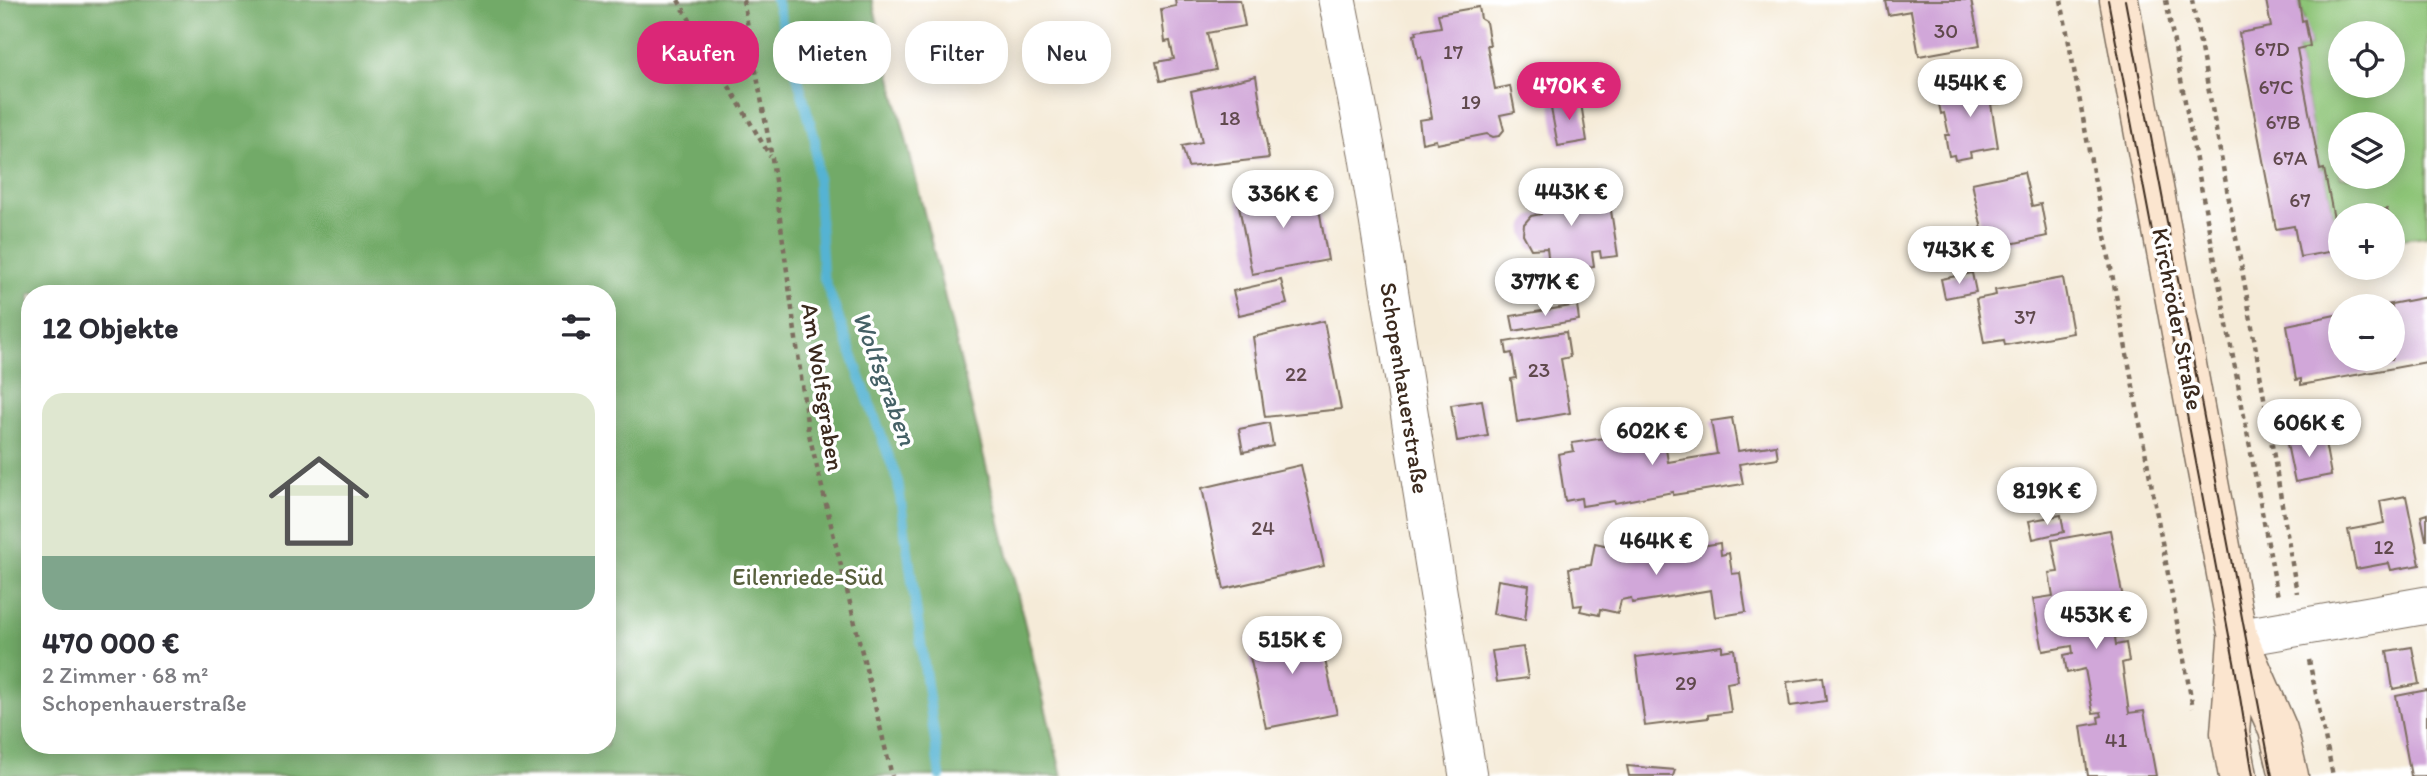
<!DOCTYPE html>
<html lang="de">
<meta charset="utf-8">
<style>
:root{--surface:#fff;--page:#f2f2f3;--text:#2b2b33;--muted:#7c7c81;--accent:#db2777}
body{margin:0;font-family:Itim,sans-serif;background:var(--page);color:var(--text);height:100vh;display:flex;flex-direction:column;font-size:26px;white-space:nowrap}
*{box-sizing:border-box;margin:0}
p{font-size:23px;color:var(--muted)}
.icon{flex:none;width:38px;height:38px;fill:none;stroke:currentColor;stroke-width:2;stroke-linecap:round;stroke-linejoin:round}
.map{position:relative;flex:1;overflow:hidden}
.panel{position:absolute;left:21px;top:285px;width:595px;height:469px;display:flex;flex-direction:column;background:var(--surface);border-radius:28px;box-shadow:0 4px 18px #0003}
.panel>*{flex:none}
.guide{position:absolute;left:637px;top:21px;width:665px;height:63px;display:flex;gap:14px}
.buttons{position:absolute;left:2328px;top:21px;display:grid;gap:14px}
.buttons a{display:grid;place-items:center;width:77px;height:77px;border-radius:50%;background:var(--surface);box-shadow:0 4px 18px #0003;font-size:35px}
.price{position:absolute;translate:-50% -60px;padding:0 16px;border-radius:24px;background:#fff;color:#222;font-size:23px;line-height:46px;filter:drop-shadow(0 2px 4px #0008)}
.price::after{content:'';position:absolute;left:50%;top:42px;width:21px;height:16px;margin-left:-10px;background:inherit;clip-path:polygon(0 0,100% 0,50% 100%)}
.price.active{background:var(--accent);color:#fff}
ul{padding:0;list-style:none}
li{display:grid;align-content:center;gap:14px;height:371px;padding:0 21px}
li span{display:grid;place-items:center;height:217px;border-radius:21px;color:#555}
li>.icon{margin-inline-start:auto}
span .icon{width:126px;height:126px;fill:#fffc;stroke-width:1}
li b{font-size:30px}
h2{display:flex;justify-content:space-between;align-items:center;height:84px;padding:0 21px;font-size:30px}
.pill{padding:0 24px;border-radius:28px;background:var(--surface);box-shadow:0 4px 18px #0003;font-size:24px;line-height:63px}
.pill.active{background:var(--accent);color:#fff}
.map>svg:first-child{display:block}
.green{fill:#8dc477;stroke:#64774a;stroke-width:2;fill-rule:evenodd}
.forest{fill:#72aa68;stroke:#566a43;stroke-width:2;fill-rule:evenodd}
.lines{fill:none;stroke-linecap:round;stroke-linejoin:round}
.stream{stroke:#55b3d3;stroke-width:10}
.building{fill:#d1a7d9}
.street-casing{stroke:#7c6e5f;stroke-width:39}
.secondary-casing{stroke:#7c6e5f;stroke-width:41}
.path{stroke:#7c6e5f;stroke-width:4.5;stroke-dasharray:5 5;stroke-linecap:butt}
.street{stroke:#fff;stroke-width:37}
.secondary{stroke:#fbe5cf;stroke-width:38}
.tram{stroke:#3b2a1e;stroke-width:2}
.labels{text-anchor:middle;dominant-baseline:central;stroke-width:7;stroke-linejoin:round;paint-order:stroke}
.number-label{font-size:21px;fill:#60494d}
.street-label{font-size:24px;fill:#3b2a1e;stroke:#fff}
.park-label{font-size:24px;fill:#58603d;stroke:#fff}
.water-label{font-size:26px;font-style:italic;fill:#456166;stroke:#fff}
</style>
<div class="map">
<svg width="2427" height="776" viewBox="0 0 2427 776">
<rect width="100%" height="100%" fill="#fff"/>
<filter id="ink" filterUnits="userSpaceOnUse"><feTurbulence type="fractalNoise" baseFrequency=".0143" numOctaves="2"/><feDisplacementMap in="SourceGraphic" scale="14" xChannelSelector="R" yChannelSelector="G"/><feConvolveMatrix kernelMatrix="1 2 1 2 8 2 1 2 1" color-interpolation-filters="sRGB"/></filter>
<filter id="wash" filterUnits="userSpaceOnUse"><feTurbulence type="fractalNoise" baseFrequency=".00686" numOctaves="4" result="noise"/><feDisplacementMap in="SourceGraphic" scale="28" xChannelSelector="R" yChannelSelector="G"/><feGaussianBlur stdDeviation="1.57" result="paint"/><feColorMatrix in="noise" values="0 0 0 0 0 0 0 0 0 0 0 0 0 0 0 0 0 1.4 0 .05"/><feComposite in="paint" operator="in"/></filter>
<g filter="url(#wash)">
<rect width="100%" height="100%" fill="#f5ebd8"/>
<!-- green -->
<path class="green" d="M2299,0H2427V236L2393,240L2392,215H2389L2387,209L2340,215V218L2334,219L2324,169L2320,170L2297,49L2310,46ZM2340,33H2392V86H2340ZM2340,124H2392V177H2340Z"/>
<!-- forest -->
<path class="forest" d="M0,0H872L1062,776H0ZM30,294H607V746H30Z"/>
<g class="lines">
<!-- stream -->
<path class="stream" d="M776,0L815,140L823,275L898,482L940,776"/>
</g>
<g id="blocks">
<!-- building -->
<path class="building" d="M1175,0H1240L1245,26L1207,33L1216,70L1160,81L1156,62L1174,59L1170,41L1165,42L1161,9L1176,6Z
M1885,0H1971L1980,45L1919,56L1911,11L1888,15Z
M2266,0H2299L2302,21L2305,20L2310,46L2297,49L2320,170L2324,169L2334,219L2340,218V250L2300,257L2294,226L2276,229L2239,33L2271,27Z
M1479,7L1481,19L1486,22L1490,45H1487L1495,89L1510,86L1515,112L1500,115L1504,130L1499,136L1493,137L1487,134L1437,144L1436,140L1422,143L1419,120L1432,118L1421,57L1418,58L1414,35L1417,34L1416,31L1441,27L1438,14Z
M1256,76L1269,158L1188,167L1182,146L1202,142L1191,91Z
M1997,83L2001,103L1991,104L1998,147L1970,152L1971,157L1955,160L1954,155L1949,156L1945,135H1949L1944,113L1941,114L1937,94Z
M1580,97L1587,141L1558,146L1550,103Z
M2024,172L2032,206L2041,204L2047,236L1997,247L1993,232L1983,234L1972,183Z
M1579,182L1582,195L1590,193L1593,207L1610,204L1618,256L1601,258L1600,251L1592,252L1594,266L1550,273L1547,248L1531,249L1523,234L1524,224L1531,216L1541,214L1537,189Z
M1315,186L1328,260L1252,274L1238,201Z
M2387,209L2389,215H2359V214Z
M1972,273L1976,292L1945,298L1941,279Z
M2063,278L2073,333L2005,345L2004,340L1984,343L1976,299L1996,295L1995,290Z
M1281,280L1287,304L1239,315L1233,291Z
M2427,297V362L2301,385V379L2296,380L2287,325L2340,314V359H2392V306L2386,305Z
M1577,305L1579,320L1514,331L1511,316Z
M1324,321L1341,409L1265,417L1253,337Z
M1566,332L1570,357L1561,359L1570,413L1517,422L1511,379L1516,378L1512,353L1507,354L1505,342Z
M1482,400L1488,436L1457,441L1451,405Z
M1732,418L1738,451L1776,445L1778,458L1739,464L1743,484L1673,495V492L1615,503L1614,501L1582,506L1581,498L1565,501L1558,454L1574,451L1572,443L1663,429L1668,462L1717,454L1711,421Z
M1269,423L1273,446L1243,452L1239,429Z
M2324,437L2331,475L2295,482L2287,444Z
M1301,465L1324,566L1224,589L1202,488Z
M2406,496L2420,565L2391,570L2389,563L2356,569L2348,530L2384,523L2380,501Z
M2427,514V540H2426L2421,516Z
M2061,515L2064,532L2033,539L2029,521Z
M2110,530L2130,635L2115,637L2116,645L2126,643L2129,661L2122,663L2129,713L2144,711L2156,776H2088L2081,726L2099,723L2098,717L2102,716L2101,712L2093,713L2085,669L2067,673L2064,655L2073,653L2072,646L2043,651L2033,599L2053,596L2049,573L2058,572L2052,540Z
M1676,539L1678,550L1720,543L1721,555L1729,553L1732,574L1740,573L1746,612L1715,617L1711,590L1632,603L1631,598L1621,600L1618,613L1600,609L1599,615L1580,611L1582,605L1574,606L1569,568L1591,565L1595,543L1613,547L1614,540L1633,544L1630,559L1653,555L1651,543Z
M1498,580L1529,585L1525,620L1493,614Z
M1317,624L1337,714L1266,728L1246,639Z
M1722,646V651L1734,649L1738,681L1727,683L1731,712L1708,715V718L1645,726L1636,657Z
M1523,647L1528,678L1497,682L1492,651Z
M2412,647L2419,684L2393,689L2387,651Z
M1823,677L1826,701L1790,706L1787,682Z
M2427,690V776H2411L2396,696Z
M1627,766L1675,770L1673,776H1629Z"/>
</g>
</g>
<g filter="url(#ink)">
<use href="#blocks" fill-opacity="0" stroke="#7c6e5f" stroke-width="2"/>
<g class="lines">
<!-- street casing -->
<g class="street-casing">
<path id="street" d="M1337,0L1367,152L1468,776
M2238,638L2427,605"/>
</g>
<!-- secondary casing -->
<g class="secondary-casing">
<path id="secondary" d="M2119,0L2238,638L2278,730L2289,776
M2237,640L2230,733L2238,776"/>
</g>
<!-- path -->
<path class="path" d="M678,0L770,156
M743,0L772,158L808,430L892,776
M2061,0L2193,708
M2166,0L2278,597
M2192,0L2247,297L2297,593
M2309,660L2333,776"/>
<!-- street -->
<use href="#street" class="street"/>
<!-- secondary -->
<use href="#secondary" class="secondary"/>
<!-- tram -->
<path class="tram" d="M2108,0L2235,667L2253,776
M2125,0L2272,776"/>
</g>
</g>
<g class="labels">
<!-- number labels -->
<g class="number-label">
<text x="1946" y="30">30</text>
<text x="2272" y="48">67D</text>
<text x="1453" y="51">17</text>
<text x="2276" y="86">67C</text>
<text x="1471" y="101">19</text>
<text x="1230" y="117">18</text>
<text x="2283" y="121">67B</text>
<text x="2290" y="157">67A</text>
<text x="2300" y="199">67</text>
<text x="2025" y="316">37</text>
<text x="1539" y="369">23</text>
<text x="1296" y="373">22</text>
<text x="1263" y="527">24</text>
<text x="2384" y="546">12</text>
<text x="1686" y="682">29</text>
<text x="2116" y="739">41</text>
</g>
<!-- street labels -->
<g class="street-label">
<text transform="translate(2178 319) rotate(79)">Kirchröder Straße</text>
<text transform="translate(823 387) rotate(81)">Am Wolfsgraben</text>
<text transform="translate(1405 388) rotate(81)">Schopenhauerstraße</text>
</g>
<!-- park labels -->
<g class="park-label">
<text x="808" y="576">Eilenriede-Süd</text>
</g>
<!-- water labels -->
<g class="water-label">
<text transform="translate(885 378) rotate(70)">Wolfsgraben</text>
</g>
</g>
</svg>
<div class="buttons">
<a><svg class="icon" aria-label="locate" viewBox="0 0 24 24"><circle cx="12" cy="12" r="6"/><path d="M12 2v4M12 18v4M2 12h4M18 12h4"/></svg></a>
<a><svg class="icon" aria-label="layers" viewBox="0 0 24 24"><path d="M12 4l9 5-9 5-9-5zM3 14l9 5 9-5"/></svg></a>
<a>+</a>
<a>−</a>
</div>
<b class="price" style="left:1970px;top:119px">454K €</b>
<b class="price active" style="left:1569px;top:122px">470K €</b>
<b class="price" style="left:1571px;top:228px">443K €</b>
<b class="price" style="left:1283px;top:230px">336K €</b>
<b class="price" style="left:1959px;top:286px">743K €</b>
<b class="price" style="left:1545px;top:318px">377K €</b>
<b class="price" style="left:2309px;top:459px">606K €</b>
<b class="price" style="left:1652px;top:467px">602K €</b>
<b class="price" style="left:2047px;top:527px">819K €</b>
<b class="price" style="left:1656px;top:577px">464K €</b>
<b class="price" style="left:2096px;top:651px">453K €</b>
<b class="price" style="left:1292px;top:676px">515K €</b>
<div class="guide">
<a class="pill active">Kaufen</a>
<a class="pill">Mieten</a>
<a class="pill">Filter</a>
<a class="pill">Neu</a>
</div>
<section class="panel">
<h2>12 Objekte<svg class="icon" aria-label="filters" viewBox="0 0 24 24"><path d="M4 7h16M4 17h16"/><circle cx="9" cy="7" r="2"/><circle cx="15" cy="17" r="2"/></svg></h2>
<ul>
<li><span style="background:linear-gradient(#dfe7d0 75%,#7fa58c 0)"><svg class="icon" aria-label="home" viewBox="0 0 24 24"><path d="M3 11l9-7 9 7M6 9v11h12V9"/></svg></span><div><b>470 000 €</b><p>2 Zimmer · 68 m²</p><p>Schopenhauerstraße</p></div></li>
</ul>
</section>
</div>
